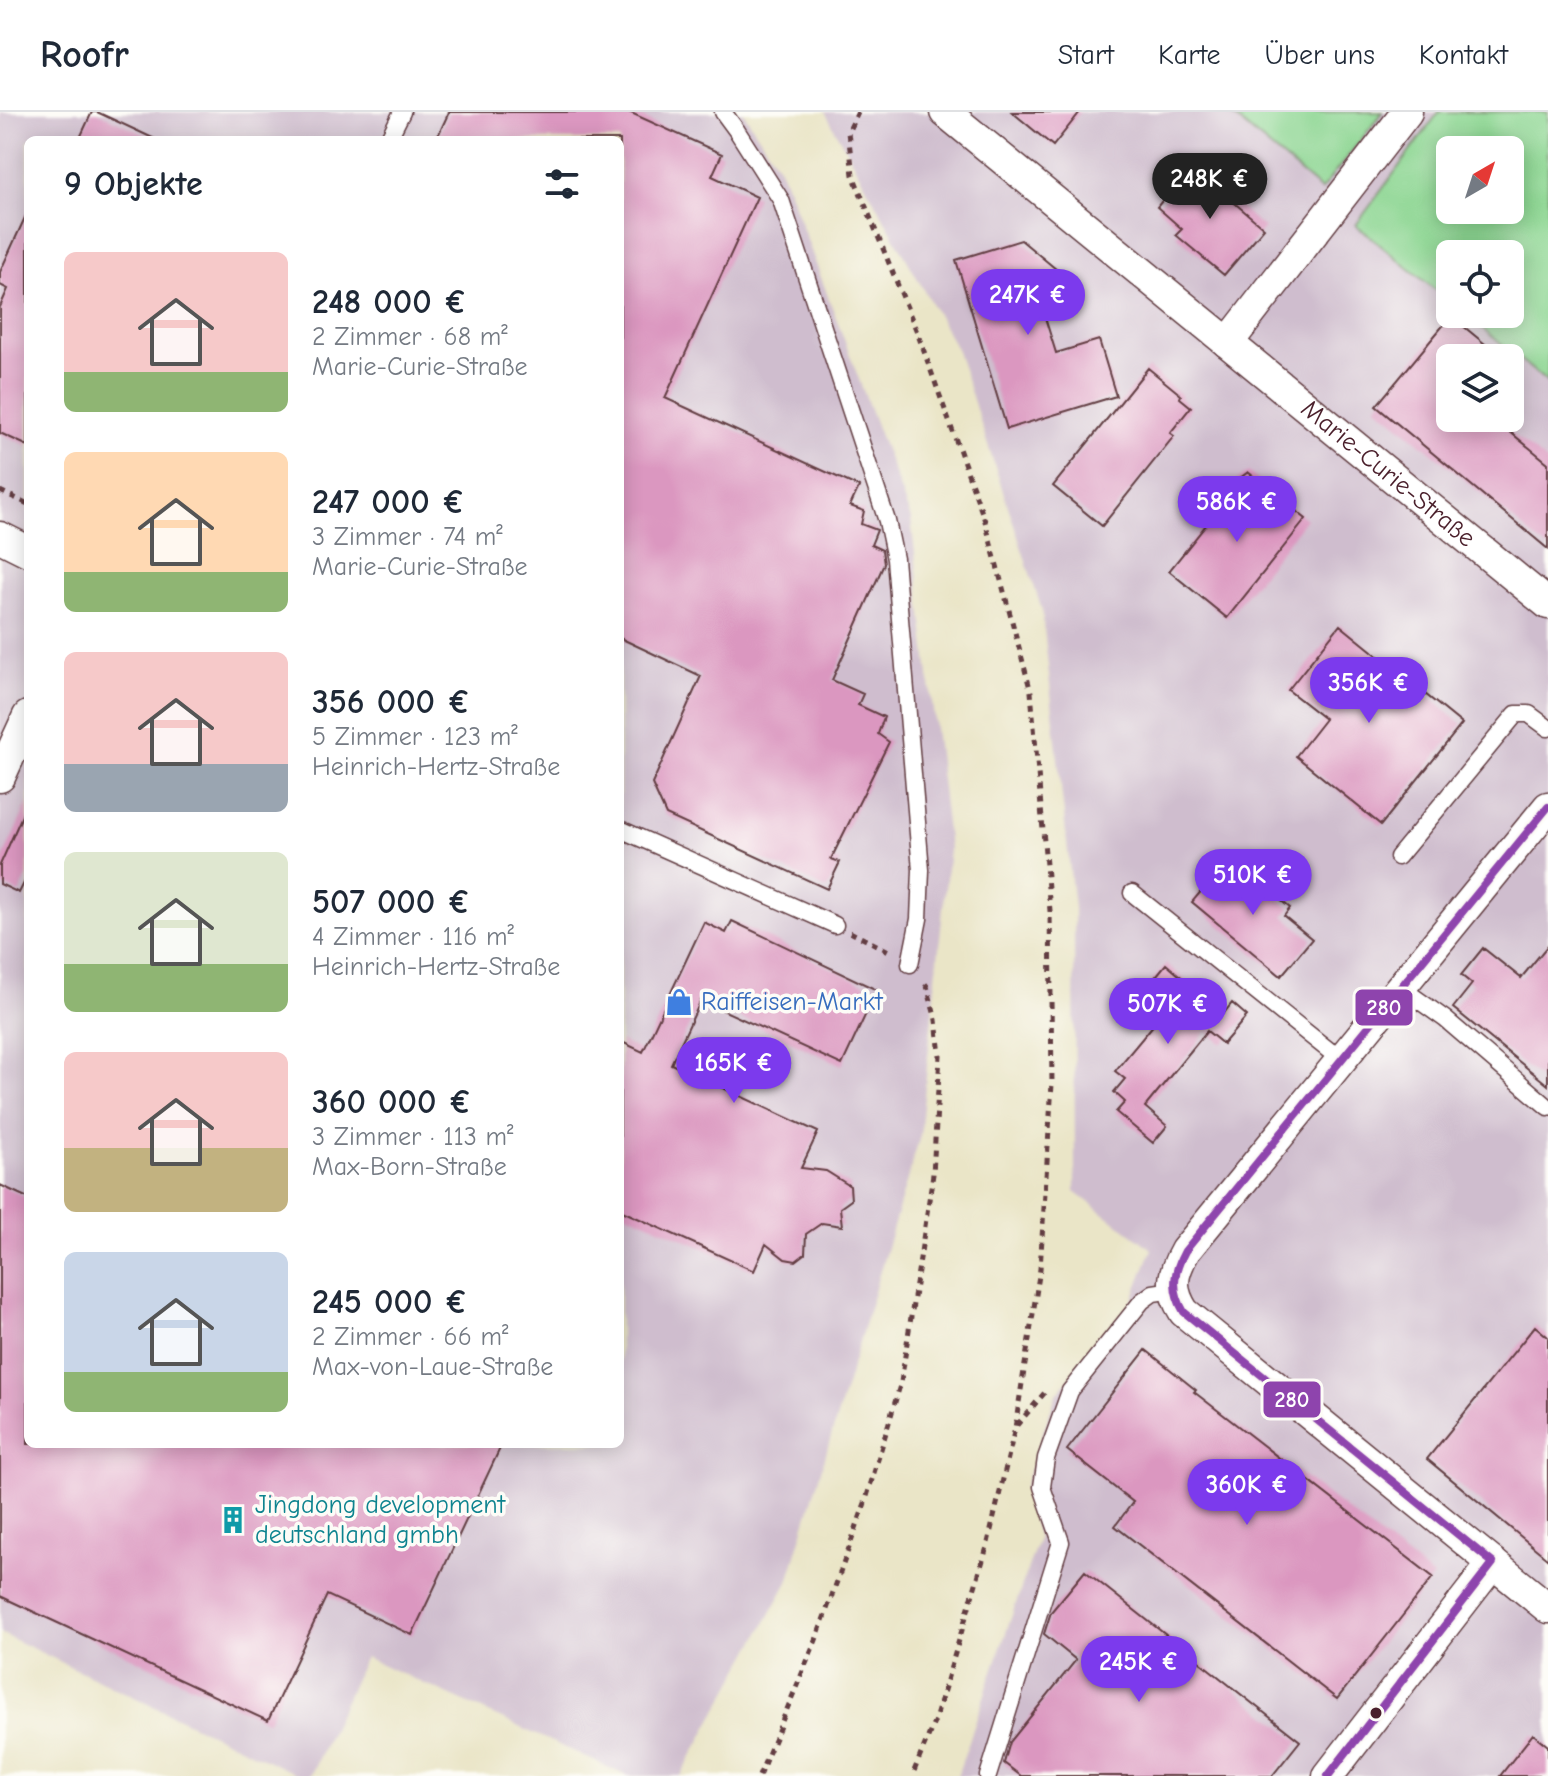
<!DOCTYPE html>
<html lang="de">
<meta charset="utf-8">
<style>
:root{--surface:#fff;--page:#f6f6f7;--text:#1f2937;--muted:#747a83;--line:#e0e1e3;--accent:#7c3aed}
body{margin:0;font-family:"Comic Neue",sans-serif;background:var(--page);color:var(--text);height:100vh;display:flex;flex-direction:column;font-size:30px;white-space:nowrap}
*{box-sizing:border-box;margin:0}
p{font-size:26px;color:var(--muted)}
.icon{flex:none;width:44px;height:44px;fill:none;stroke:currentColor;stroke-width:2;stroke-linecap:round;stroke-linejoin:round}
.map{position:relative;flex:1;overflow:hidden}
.side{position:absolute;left:24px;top:24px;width:600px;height:1312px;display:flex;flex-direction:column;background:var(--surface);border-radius:12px;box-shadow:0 4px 20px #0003}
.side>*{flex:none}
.needle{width:52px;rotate:39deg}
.buttons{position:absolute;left:1436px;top:24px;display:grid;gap:16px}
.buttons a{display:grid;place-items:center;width:88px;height:88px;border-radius:12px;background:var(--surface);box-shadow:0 4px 20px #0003;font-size:40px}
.price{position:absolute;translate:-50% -68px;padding:0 18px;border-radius:28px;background:var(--accent);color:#fff;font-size:26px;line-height:52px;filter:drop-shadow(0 2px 4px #0008)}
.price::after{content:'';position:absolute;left:50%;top:48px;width:24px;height:18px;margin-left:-12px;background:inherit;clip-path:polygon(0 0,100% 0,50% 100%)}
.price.selected{background:#222;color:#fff}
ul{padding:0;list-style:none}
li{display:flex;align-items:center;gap:24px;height:200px;padding:0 40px}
li span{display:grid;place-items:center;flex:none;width:224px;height:160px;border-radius:12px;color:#555}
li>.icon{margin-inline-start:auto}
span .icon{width:96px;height:96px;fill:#fffc;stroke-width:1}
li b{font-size:34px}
h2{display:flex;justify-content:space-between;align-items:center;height:96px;padding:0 40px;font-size:34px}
header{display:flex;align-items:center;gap:48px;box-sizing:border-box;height:112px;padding:0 40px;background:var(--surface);border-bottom:2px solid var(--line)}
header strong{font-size:38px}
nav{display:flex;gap:44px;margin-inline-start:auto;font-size:28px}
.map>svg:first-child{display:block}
.industrial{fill:#cfbdce;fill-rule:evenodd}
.green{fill:#8bd591;stroke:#6a7a5e;stroke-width:2;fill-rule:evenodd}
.building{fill:#db97c0}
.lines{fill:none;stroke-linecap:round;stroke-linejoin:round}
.lane-casing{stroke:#623d42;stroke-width:19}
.street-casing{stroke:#623d42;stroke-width:33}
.path{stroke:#623d42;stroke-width:5;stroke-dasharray:6 6;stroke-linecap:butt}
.lane{stroke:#fff;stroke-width:16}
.street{stroke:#fff;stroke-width:30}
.bus-1-casing{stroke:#fdfcf7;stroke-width:14}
.bus-1{stroke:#8e44ad;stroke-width:8}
.bus-dot{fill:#4a1f2b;stroke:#fdfcf7;stroke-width:3}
.labels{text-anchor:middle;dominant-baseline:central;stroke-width:7;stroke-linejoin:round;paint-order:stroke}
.street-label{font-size:26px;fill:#4a1f2b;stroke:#fdfcf7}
.shop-label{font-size:26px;fill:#366cbe;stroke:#fdfcf7;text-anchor:start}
.culture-label{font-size:26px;fill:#0d838f;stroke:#fdfcf7;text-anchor:start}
.line-badge{stroke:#fdfcf7;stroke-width:3}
.badge-label{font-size:22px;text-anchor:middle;font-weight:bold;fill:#fff}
</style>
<header>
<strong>Roofr</strong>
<nav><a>Start</a><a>Karte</a><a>Über uns</a><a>Kontakt</a></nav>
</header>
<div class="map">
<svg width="1548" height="1664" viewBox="0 0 1548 1664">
<rect width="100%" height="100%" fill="#fdfcf7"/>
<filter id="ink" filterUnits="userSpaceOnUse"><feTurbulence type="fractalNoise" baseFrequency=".0125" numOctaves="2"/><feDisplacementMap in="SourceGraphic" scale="16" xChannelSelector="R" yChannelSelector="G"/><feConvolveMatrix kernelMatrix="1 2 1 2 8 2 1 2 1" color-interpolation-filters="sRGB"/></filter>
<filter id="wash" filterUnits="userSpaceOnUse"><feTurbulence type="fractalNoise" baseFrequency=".006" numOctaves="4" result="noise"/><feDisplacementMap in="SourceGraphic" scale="32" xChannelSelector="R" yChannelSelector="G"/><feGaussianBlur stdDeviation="1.8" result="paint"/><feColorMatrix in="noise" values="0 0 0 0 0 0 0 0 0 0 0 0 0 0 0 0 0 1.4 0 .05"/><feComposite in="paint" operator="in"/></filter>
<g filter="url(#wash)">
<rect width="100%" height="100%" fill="#eae5c7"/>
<!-- industrial -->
<path class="industrial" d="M0,0H743L781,58L911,407L949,737L920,1024L788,1470L681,1664H627L365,1545L310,1664H300L0,1521ZM28,28H620V1332H28Z
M825,0H1548V1664H957L1038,1427L1024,1375L1056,1283L1131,1192L1152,1137L1075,1080L1074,796L1042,498L956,236ZM1450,38H1510V98H1450ZM1450,142H1510V202H1450ZM1450,246H1510V306H1450Z"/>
<!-- green -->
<path class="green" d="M1228,0H1383L1321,78Z
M1439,0H1548V271L1465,202H1510V142H1450V190L1356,113ZM1450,38H1510V98H1450Z"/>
<g id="blocks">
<!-- building -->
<path class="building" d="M92,0H97L157,28H79Z
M449,0H629L722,42L712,64L757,85L665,286L859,375L850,394L864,399L861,412L877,418L871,433L882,438L884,452L832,568L863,582L858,593L884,605L878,622L889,630L831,747L840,750L827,777L666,703L652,672L701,564L620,526V28H436Z
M1012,0H1080L1053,34Z
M1191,54L1264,116L1224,163L1176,123L1182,117L1157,95Z
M28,99V334L0,321V195L8,177L0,173V160Z
M1021,128L1068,167L1042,196L1056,241L1099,228L1116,284L1007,317L956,148Z
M1451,204L1502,246H1450V306H1493L1548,351V437L1376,294Z
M1148,256L1181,283L1180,286L1191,295L1170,321L1174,324L1102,414L1053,374Z
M1248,360L1306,407L1227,506L1169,459L1223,392L1214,386Z
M1340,513L1462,612L1381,713L1296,644L1325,607L1288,578Z
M28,690V763L19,781L0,772V753Z
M1229,746L1290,796L1284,804L1312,827L1281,864L1192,790Z
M732,809L877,878L842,953L701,888L671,952L818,1020L801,1056L826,1059L850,1074L851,1088L840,1096L842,1114L822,1111L806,1122L805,1142L796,1149L785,1147L766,1132L754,1159L620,1098V929L643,940L704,810L726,821Z
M1548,833V973L1453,896L1472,872L1461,863L1483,836L1521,866Z
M1166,852L1224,901L1232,891L1247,904L1223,932L1207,919L1145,995L1167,1014L1153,1031L1116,1000L1125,990L1114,980L1125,967L1115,959L1165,899L1143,880Z
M0,1073L28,1086V1332H502L412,1523L327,1483L268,1609L0,1484Z
M1535,1214L1548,1225V1447L1427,1347Z
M1146,1238L1196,1278L1194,1280L1433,1465L1337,1587L1115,1414L1133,1390L1067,1338Z
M1085,1459L1300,1629L1272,1664H1021L1004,1651L1010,1630L1076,1548L1044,1522L1051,1500Z
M1533,1622L1548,1634V1664H1500Z"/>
</g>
</g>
<g filter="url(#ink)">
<use href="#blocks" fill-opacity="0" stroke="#623d42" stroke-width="2"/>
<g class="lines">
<!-- lane casing -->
<g class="lane-casing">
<path id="lane" d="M723,0L737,19L781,88L887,409L895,447L921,758L919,807L910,852
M388,28L402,0
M620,717L835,813
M1398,745L1516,602H1529L1548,616
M1132,781L1341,948
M1400,875L1445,907L1548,995
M988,1664L1061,1430L1042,1375L1046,1346L1070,1279L1142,1189L1153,1181L1173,1178"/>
</g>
<!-- street casing -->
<g class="street-casing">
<g id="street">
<path id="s1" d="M945,0L1548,492"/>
<path d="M1228,231L1407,0"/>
<path d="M0,425L28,439"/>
<path d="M0,665L28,604"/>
<path d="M1548,695L1185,1139C1172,1162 1169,1177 1184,1200L1548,1496"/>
<path d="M1328,1664L1493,1451"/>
</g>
</g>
<!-- path -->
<path class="path" d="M858,0L848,20L853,63L917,220L985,409L1031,580L1050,799L1052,972L1040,1157L1015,1316L987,1435L935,1608L912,1664
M0,379L28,392
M850,820L891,840
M1017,1313L1047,1278
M759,1664L816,1528L865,1391L901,1270L933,1062L940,943L936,908L927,874L922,868"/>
<!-- lane -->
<use href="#lane" class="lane"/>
<!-- street -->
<use href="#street" class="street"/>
<!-- bus-1 casing -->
<g class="bus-1-casing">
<path id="bus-1" d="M1493,1451L1184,1200C1171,1178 1173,1161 1185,1139L1548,695
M1328,1664L1493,1451"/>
</g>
<!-- bus-1 -->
<use href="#bus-1" class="bus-1"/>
</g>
</g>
<!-- icons -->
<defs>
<g id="shop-bare" transform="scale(2.16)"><path d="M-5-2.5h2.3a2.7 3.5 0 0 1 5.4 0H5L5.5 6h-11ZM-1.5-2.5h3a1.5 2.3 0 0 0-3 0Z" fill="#3f7fe0" stroke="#fdfcf7" stroke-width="2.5" paint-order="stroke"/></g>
<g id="building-bare" transform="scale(2.16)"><path d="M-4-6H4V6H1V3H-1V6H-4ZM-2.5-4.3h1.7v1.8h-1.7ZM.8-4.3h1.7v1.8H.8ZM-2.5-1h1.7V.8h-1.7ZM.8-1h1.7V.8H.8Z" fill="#0f9aa8" stroke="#fdfcf7" stroke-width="2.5" paint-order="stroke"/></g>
</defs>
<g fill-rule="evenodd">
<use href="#shop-bare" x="679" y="890"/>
<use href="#building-bare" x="233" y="1408"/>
</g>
<!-- markers -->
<circle class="bus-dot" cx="1376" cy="1601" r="7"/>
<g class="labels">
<!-- street labels -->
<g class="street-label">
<text stroke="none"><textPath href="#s1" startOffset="572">Marie-Curie-Straße</textPath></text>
</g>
<!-- shop labels -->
<g class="shop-label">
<text x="701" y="890">Raiffeisen-Markt</text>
</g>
<!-- culture labels -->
<g class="culture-label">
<text x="255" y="1393">Jingdong development<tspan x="255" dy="30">deutschland gmbh</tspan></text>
</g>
</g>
<g class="line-badge">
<rect x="1354" y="876" width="60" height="39" rx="8" fill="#8e44ad"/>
<rect x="1262" y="1268" width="60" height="39" rx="8" fill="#8e44ad"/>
</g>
<g class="badge-label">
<text x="1384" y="903">280</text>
<text x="1292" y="1295">280</text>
</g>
</svg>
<div class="buttons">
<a><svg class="needle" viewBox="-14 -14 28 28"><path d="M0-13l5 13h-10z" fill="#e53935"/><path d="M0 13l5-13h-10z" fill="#747a83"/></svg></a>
<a><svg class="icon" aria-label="locate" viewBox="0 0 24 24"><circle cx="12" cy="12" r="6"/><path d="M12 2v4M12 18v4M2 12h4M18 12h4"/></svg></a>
<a><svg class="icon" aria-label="layers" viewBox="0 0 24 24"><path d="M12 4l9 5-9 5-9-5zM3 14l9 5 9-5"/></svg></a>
</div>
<b class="price selected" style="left:1210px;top:109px">248K €</b>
<b class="price" style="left:1028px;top:225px">247K €</b>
<b class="price" style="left:1237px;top:432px">586K €</b>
<b class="price" style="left:1369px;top:613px">356K €</b>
<b class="price" style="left:1253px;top:805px">510K €</b>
<b class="price" style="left:1168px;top:934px">507K €</b>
<b class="price" style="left:734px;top:993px">165K €</b>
<b class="price" style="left:1247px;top:1415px">360K €</b>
<b class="price" style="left:1139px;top:1592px">245K €</b>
<section class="side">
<h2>9 Objekte<svg class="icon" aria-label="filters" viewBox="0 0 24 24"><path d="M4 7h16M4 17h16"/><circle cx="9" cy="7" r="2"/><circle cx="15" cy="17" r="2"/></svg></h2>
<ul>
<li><span style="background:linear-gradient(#f6c9c9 75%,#8fb573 0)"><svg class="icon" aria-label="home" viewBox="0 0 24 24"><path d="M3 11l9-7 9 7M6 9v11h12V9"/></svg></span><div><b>248 000 €</b><p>2 Zimmer · 68 m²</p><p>Marie-Curie-Straße</p></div></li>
<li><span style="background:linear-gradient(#ffd9b3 75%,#8fb573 0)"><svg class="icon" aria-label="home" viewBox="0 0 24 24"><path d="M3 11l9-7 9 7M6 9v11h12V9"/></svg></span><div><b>247 000 €</b><p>3 Zimmer · 74 m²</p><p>Marie-Curie-Straße</p></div></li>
<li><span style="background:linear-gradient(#f6c9c9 70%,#9aa5b1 0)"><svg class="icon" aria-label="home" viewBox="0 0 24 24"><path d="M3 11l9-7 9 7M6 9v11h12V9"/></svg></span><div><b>356 000 €</b><p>5 Zimmer · 123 m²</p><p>Heinrich-Hertz-Straße</p></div></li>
<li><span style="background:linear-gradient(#dfe7d0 70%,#8fb573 0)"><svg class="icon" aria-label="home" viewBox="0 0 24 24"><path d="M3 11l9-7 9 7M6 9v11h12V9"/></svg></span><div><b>507 000 €</b><p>4 Zimmer · 116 m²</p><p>Heinrich-Hertz-Straße</p></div></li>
<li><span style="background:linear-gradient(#f6c9c9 60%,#c2b280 0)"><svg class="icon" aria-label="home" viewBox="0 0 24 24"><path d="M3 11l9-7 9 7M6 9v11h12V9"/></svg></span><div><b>360 000 €</b><p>3 Zimmer · 113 m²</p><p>Max-Born-Straße</p></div></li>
<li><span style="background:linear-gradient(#c9d6e8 75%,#8fb573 0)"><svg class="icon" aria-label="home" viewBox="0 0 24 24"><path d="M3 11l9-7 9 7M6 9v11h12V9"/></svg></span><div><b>245 000 €</b><p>2 Zimmer · 66 m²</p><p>Max-von-Laue-Straße</p></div></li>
</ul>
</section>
</div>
